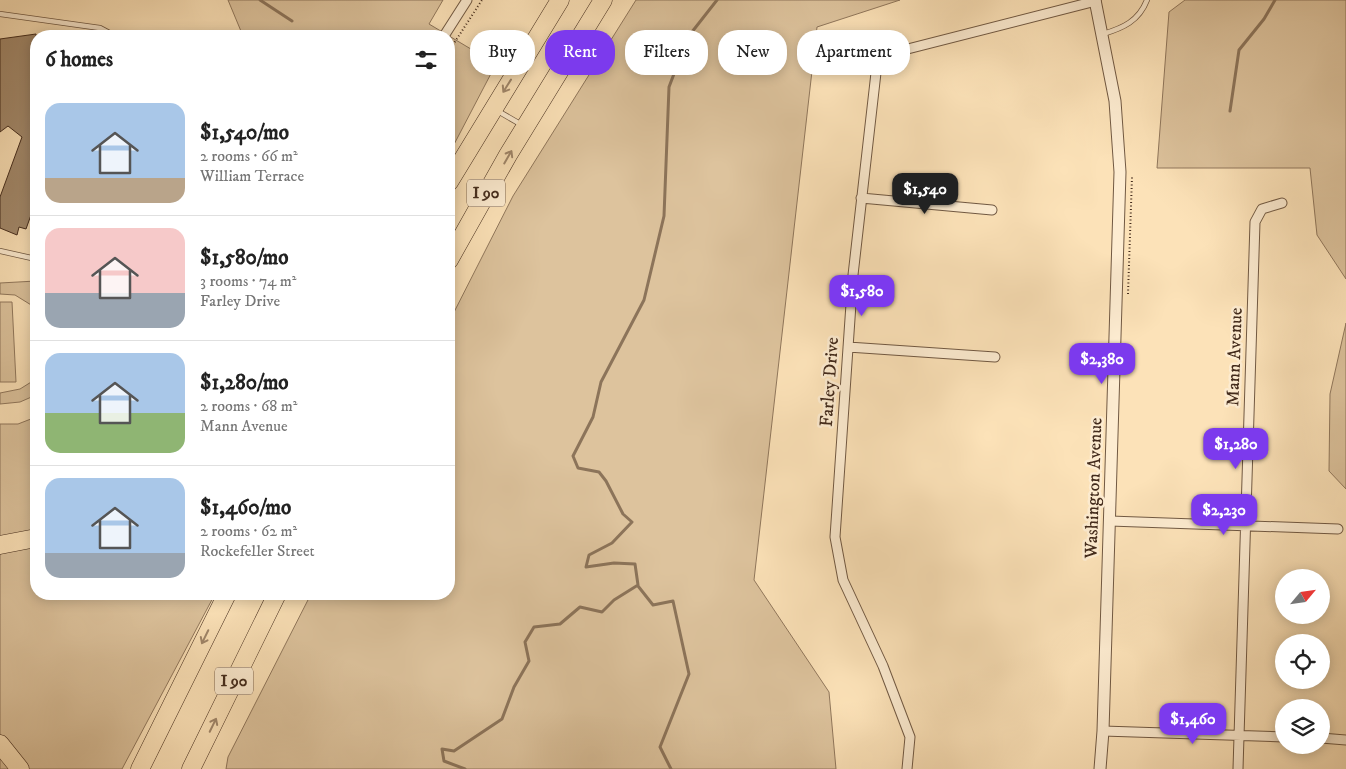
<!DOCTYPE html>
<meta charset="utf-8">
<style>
:root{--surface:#fff;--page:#f2f2f2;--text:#222;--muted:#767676;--line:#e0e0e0;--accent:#7c3aed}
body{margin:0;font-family:"IM FELL DW Pica",serif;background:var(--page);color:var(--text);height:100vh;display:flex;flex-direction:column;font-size:19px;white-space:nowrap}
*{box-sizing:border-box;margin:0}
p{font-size:16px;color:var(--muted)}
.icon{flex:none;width:28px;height:28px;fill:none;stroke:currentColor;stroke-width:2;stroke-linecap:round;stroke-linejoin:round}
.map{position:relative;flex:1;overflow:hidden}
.sheet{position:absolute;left:30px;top:30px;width:425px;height:570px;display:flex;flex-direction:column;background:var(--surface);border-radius:20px;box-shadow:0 2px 12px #0003}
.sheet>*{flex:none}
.top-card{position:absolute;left:470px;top:30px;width:475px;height:45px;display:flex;gap:10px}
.needle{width:32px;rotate:61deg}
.buttons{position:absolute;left:1275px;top:569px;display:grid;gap:10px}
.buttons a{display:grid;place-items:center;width:55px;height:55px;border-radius:50%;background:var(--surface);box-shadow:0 2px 12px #0003;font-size:25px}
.price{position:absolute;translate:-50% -42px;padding:0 11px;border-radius:10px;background:var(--accent);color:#fff;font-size:16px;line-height:32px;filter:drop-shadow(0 1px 2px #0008)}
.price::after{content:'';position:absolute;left:50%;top:30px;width:15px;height:11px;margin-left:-8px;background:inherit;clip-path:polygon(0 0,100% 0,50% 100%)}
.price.on{background:#222;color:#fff}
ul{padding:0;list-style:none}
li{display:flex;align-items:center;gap:15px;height:125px;padding:0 15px}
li+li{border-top:1px solid var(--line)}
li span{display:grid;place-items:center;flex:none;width:140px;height:100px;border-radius:15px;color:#555}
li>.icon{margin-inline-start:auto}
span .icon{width:60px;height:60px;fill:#fffc;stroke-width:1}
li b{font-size:21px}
h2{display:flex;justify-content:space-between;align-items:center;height:60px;padding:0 15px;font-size:21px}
.pill{padding:0 18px;border-radius:20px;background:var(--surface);box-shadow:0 2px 12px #0003;font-size:18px;line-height:45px}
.pill.on{background:var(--accent);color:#fff}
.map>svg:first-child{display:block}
.green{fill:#ddc39d;stroke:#90775c}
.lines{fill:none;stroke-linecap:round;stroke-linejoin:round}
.stream{stroke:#8c745a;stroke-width:3}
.building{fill:#a38a6d;stroke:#432b1c}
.service-casing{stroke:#715943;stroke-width:6}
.minor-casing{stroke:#715943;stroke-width:11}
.tertiary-casing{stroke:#715943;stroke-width:13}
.motorway-casing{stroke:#432b1c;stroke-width:19}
.path{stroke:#432b1c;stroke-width:2;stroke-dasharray:1 2.5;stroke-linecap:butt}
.service{stroke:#fdecd1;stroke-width:4.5}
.minor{stroke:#fdecd1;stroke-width:9}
.tertiary{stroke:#fdecd1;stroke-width:11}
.motorway{stroke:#fce2b8;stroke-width:18}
.oneway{stroke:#a0866a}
.labels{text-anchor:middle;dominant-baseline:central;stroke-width:5;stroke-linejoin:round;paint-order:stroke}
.shield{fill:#fdecd1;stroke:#7b6552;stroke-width:1}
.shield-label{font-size:16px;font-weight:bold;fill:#432b1c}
.street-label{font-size:18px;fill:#432b1c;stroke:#fdecd1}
</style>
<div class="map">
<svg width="1346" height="769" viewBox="0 0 1346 769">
<rect width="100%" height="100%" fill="#fce2b8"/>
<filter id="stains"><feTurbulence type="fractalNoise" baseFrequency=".004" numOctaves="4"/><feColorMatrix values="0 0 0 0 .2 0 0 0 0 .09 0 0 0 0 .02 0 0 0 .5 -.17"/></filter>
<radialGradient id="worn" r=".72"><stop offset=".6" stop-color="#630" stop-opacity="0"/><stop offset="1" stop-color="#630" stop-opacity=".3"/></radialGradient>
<!-- green -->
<path class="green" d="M228,0H443L429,24L496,64L449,154V36H243Z
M636,0H900L817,27L754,580L829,692L836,769H226L228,757L311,594H449V322L513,196Z
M1185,0H1346V279L1317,235L1310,168H1157L1169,12Z
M36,281L35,292L36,308L15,295L0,294V283Z
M0,302H12L16,382H0Z
M1346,323V489L1329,471L1330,394Z
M36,379V395L20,402L0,404V393L20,389Z
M36,417V594H215L122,769H0V424H18Z"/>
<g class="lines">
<!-- stream -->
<path class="stream" d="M260,0L292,21
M1230,111L1239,50L1264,19L1275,0
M638,586L653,605L673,601L689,674L660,747L671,769
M465,769L444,761L442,749L454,751L502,719L514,687L529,661L525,642L534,627L560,624L580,607L602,612L614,600L638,585L635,564L614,563L586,567L589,555L612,543L632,522L623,514L606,481L599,472L578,468L573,456L593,417L601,382L644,300L664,216L669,87L688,37L717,0"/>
</g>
<!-- building -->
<path class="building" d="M36,34V201L26,229L19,227L17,235L0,228V197L22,137L8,126L0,132V39Z"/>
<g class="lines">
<!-- service casing -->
<g class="service-casing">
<path id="service" d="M0,14L100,28L115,36
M1103,34C1123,28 1139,21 1147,0
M496,110L522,125
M0,251L36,259"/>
</g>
<!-- minor casing -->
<g class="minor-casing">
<path id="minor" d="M444,36L467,0
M861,198L992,210
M848,347L995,357
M1110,521L1338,529
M1103,731L1284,737
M1321,738L1346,740
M907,769L910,737L883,666L843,580L835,537L853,275L877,64L888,54L1096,1
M1238,769L1255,222L1262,209L1282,203"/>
</g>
<!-- tertiary casing -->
<g class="tertiary-casing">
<path id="tertiary" d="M1095,0L1115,101L1120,172L1103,731L1100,769"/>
</g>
<!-- motorway casing -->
<g class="motorway-casing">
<path id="motorway" d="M449,182L560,0
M449,260L508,155L603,0
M0,545L36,538
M0,744L20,769
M140,769L227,594
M191,769L277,594"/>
</g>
<!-- path -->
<path class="path" d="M449,51L482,0
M1128,294L1132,177"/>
<!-- service -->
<use href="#service" class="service"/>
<!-- minor -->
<use href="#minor" class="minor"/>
<!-- tertiary -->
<use href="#tertiary" class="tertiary"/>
<!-- motorway -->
<use href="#motorway" class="motorway"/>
</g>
<!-- one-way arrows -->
<defs><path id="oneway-shaft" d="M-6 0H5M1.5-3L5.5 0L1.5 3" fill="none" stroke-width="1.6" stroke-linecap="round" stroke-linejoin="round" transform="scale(1.25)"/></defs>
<g class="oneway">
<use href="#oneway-shaft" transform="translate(507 86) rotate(122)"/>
<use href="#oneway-shaft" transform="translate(508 157) rotate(-60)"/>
<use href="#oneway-shaft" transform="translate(205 637) rotate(116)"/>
<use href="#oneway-shaft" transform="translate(213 725) rotate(-64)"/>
</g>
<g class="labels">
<!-- shield labels -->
<g class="shield">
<rect x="467" y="179.5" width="38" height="27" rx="4"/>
<rect x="215" y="667.5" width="38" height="27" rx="4"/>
</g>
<g class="shield-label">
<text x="486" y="193">I 90</text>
<text x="234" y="681">I 90</text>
</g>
<!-- street labels -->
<g class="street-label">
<text transform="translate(1235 357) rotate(-88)">Mann Avenue</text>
<text transform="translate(830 382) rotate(-86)">Farley Drive</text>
<text transform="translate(1094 488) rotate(-88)">Washington Avenue</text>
</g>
</g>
<rect width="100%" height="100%" filter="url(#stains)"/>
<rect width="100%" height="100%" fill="url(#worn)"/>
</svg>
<div class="buttons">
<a><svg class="needle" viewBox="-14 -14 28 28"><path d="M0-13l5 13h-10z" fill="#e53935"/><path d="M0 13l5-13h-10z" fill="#767676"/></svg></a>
<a><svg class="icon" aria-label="locate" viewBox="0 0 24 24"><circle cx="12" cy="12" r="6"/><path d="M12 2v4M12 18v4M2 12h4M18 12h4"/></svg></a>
<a><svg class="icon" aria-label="layers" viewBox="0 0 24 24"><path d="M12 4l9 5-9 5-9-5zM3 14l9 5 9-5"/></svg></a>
</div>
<b class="price on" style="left:925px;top:215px">$1,540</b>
<b class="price" style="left:862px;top:317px">$1,580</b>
<b class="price" style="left:1102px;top:385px">$2,380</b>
<b class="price" style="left:1236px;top:470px">$1,280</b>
<b class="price" style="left:1224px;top:536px">$2,230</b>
<b class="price" style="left:1193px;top:745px">$1,460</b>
<div class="top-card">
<a class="pill">Buy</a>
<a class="pill on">Rent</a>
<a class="pill">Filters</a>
<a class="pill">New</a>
<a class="pill">Apartment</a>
</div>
<section class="sheet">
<h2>6 homes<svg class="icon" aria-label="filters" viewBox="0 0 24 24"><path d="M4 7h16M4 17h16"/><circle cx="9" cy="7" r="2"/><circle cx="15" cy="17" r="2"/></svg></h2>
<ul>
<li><span style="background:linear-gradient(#a9c7e8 75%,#b9a48a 0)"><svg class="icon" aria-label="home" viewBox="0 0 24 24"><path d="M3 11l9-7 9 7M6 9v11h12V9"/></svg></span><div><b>$1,540/mo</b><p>2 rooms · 66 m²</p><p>William Terrace</p></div></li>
<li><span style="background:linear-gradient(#f6c9c9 65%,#9aa5b1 0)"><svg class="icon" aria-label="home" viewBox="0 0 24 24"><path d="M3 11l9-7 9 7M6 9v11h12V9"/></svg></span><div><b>$1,580/mo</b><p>3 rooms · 74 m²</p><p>Farley Drive</p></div></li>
<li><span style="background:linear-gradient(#a9c7e8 60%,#8fb573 0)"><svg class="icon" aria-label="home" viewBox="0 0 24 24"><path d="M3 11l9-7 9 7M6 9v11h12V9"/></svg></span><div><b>$1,280/mo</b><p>2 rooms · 68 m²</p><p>Mann Avenue</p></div></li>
<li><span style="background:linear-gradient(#a9c7e8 75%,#9aa5b1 0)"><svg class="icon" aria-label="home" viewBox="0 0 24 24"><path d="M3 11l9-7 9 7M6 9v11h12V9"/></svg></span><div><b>$1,460/mo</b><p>2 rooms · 62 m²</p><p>Rockefeller Street</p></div></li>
</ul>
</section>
</div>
